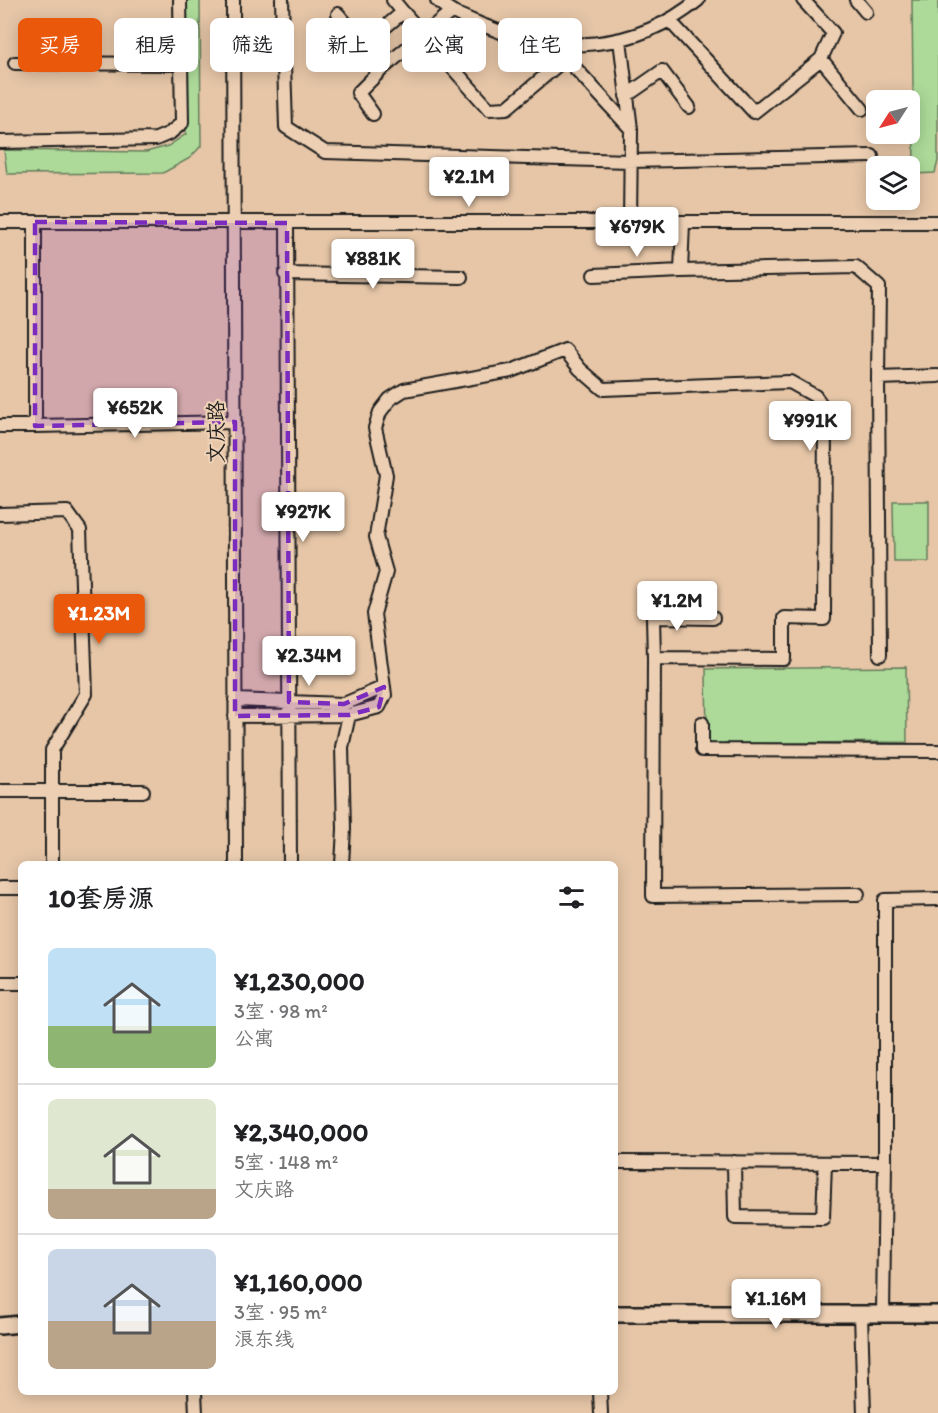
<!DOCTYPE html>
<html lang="zh">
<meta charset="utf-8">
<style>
:root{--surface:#fff;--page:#f6f6f6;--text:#202124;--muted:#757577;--line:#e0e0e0;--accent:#ea580c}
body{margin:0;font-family:Itim,"LXGW WenKai TC",sans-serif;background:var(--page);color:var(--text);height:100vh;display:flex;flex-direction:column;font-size:22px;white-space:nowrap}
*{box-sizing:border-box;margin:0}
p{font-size:20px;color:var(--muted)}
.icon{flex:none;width:33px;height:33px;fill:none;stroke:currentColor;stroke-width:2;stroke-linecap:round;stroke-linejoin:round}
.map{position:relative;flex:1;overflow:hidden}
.drawer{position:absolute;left:18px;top:861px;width:600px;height:534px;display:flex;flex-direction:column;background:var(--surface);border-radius:9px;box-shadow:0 3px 15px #0003}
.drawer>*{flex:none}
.guide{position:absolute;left:18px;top:18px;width:600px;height:54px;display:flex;gap:12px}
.needle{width:39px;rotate:234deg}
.tools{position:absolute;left:866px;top:90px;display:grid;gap:12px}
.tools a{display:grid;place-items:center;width:54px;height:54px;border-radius:9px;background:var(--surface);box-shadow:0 3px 15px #0003;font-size:30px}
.price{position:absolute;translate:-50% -51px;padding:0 14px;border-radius:6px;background:#fff;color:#222;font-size:20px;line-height:39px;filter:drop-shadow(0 2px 3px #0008)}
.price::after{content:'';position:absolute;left:50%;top:36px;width:18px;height:14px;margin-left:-9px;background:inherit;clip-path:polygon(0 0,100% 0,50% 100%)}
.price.on{background:var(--accent);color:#fff}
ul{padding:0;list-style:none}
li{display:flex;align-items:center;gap:18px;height:150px;padding:0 30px}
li+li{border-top:2px solid var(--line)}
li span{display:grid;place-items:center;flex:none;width:168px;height:120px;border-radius:9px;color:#555}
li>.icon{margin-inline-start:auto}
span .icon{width:72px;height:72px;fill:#fffc;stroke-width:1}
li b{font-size:26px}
h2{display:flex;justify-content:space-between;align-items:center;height:72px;padding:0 30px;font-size:26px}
.pill{padding:0 21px;border-radius:9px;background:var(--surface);box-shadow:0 3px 15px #0003;font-size:21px;line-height:54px}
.pill.on{background:var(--accent);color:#fff}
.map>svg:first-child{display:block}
.green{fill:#adda99;stroke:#647b5a;stroke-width:1.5}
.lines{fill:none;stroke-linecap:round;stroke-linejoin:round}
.minor-casing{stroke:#1c1c1c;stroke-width:16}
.major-casing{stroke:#1c1c1c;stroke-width:20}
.minor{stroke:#edd0b4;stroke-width:12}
.major{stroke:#edd0b4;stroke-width:15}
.marked{fill:#7b2cbf;fill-opacity:0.2;stroke:#7b2cbf;stroke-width:4.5;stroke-dasharray:12 8;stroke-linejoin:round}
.labels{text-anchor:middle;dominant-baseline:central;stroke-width:4.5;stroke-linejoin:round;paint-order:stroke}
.street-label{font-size:21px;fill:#1c1c1c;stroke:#edd0b4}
</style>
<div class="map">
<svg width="938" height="1413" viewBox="0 0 938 1413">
<rect width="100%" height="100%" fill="#e6c6a7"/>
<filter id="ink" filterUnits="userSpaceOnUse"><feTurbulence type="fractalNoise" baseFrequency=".0167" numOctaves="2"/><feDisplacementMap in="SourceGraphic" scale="12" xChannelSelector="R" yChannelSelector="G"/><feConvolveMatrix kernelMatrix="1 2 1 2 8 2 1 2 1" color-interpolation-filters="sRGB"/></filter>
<g filter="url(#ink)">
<!-- green -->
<path class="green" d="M185,0H200L201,146L190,158L163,173L7,174L4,150L146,152L168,146L186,134Z
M912,0H938V161L935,173L914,174Z
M893,501H929V562H894Z
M906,667L907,742L707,744L706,669Z"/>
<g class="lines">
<!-- minor casing -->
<g class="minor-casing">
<path id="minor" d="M233,0L236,864
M282,0L286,127L325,152L630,161L872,156
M437,0C450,13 468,19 485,26C556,56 637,51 698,0
M803,0L833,33L821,59
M856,0L866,12
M403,12L489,109L507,108L566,58L631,129L630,223
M338,14L364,45L403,12L393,0
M669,20L754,112L821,59L862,109
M620,40L631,129
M364,45L383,68L358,93L373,114
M15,63L181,64
M383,68L452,11
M626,96L662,71L689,107
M0,142L156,139L170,133L182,123L180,0
M0,222H938
M287,223L290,864
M683,223L681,271L856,267L879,287L878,378
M285,274L461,277
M594,275L681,271
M0,426H35V222
M35,426L235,422
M0,514L67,512L80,530L86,694L52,750V864
M880,655L878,378L938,376
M654,658L653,617L713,618
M235,700L344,704L384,687
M349,715L379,707L385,695L374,614L386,572L376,537L386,475L375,428L380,412L390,399L404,390L511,371L565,350L580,369L603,389L790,382L815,396L825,410L824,619L784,618V659L654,658L653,896L858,894
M235,716L349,715L342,747L344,829L342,864
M702,723V750L938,751
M0,791H143
M0,888H21
M0,983H21
M615,1162L885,1163V900L938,899
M734,1162L735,1217L823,1218L825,1163
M861,1314L864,1413
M883,1314L885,1163
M195,1392L196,1413
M600,1392L601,1413"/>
</g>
<!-- major casing -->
<g class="major-casing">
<path id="major" d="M615,1314H938
M0,1326L21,1324"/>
</g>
<!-- minor -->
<use href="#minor" class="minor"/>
<!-- major -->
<use href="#major" class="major"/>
</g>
</g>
<!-- marked area -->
<path class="marked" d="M35,222L287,223L289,702L344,704L384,687L379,707L349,715L235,716V422L35,426Z"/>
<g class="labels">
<!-- street labels -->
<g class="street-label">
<text transform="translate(215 432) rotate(-90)">文庆路</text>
</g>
</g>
</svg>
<div class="tools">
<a><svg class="needle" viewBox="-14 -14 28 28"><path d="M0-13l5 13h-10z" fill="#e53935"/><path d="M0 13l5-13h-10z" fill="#757577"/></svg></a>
<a><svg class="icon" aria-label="layers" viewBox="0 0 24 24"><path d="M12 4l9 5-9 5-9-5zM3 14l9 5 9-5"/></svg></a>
</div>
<b class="price" style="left:469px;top:208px">¥2.1M</b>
<b class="price" style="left:637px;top:258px">¥679K</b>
<b class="price" style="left:373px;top:290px">¥881K</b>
<b class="price" style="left:135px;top:439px">¥652K</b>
<b class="price" style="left:810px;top:452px">¥991K</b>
<b class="price" style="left:303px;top:543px">¥927K</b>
<b class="price" style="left:677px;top:632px">¥1.2M</b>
<b class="price on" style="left:99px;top:645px">¥1.23M</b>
<b class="price" style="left:309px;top:687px">¥2.34M</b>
<b class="price" style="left:776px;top:1330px">¥1.16M</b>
<div class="guide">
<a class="pill on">买房</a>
<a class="pill">租房</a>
<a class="pill">筛选</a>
<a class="pill">新上</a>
<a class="pill">公寓</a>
<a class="pill">住宅</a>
</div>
<section class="drawer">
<h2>10套房源<svg class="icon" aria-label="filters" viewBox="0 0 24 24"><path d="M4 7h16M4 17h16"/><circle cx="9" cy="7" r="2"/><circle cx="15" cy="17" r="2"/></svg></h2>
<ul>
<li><span style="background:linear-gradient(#bfe0f5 65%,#8fb573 0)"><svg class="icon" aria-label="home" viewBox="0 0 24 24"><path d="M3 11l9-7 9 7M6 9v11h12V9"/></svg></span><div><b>¥1,230,000</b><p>3室 · 98 m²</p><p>公寓</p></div></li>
<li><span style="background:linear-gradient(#dfe7d0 75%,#b9a48a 0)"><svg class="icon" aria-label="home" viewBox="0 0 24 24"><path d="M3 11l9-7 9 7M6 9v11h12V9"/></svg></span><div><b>¥2,340,000</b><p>5室 · 148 m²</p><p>文庆路</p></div></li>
<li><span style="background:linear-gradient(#c9d6e8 60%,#b9a48a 0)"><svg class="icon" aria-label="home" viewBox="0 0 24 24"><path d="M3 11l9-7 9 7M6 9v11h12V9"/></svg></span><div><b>¥1,160,000</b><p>3室 · 95 m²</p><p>浪东线</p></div></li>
</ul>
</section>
</div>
